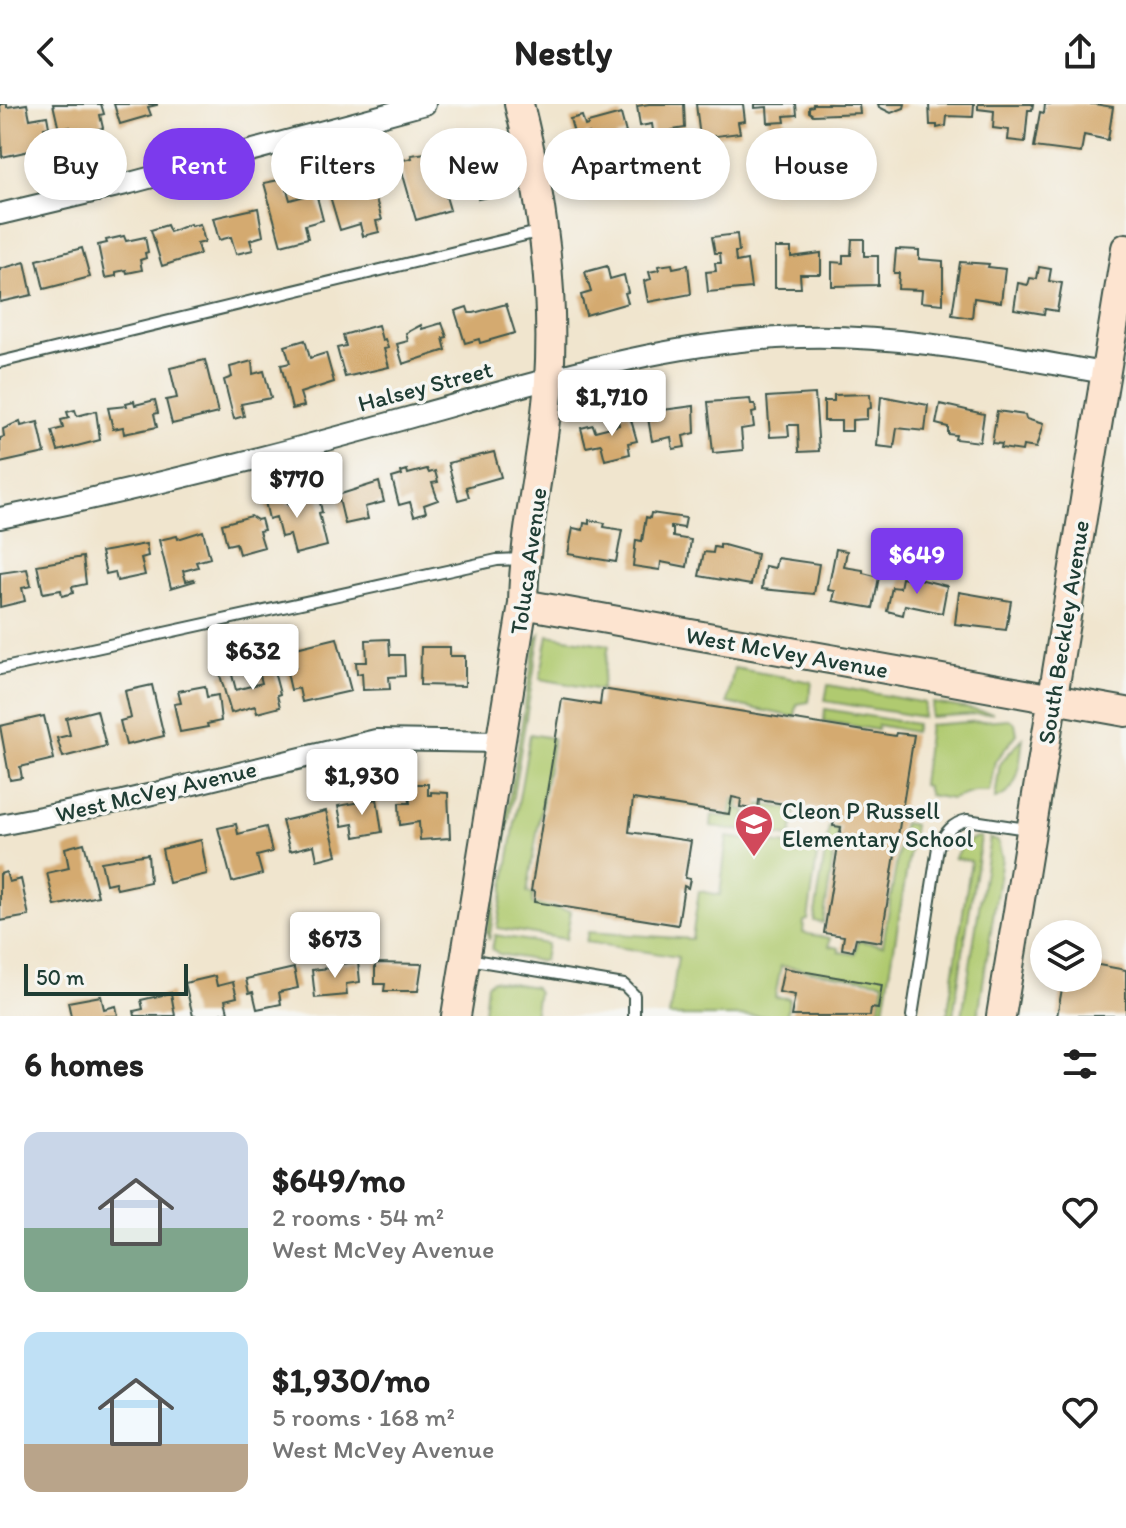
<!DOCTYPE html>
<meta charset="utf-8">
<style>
:root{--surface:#fff;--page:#f6f6f6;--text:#222;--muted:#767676;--accent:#7c3aed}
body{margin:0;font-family:Itim,sans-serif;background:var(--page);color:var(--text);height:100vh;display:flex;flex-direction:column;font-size:30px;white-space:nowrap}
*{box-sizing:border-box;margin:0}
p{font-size:26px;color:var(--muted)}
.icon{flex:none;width:44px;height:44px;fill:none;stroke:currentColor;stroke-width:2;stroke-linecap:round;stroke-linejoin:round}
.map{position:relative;height:912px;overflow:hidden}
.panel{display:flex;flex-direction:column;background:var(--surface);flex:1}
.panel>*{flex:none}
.guide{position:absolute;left:24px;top:24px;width:1078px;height:72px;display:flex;gap:16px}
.tools{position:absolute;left:1030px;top:816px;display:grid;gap:16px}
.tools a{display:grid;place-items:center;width:72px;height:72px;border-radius:50%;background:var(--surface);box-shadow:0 4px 12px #0003;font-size:40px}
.scale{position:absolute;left:24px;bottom:20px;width:164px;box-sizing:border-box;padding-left:8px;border:4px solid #1f3d34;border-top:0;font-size:22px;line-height:28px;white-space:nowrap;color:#1f3d34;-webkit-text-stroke:6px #f6f6f2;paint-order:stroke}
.price{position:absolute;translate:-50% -68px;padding:0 18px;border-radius:8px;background:#fff;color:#222;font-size:26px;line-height:52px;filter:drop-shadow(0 2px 4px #0008)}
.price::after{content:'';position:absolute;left:50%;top:48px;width:24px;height:18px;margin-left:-12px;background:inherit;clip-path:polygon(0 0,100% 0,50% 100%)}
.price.active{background:var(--accent);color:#fff}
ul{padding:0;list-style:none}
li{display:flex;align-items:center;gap:24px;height:200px;padding:0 24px}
li span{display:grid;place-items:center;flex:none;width:224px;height:160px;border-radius:16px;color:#555}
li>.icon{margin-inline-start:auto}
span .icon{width:96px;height:96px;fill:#fffc;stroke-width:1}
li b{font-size:34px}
h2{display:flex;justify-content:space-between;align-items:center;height:96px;padding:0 24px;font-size:34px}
.chip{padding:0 28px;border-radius:36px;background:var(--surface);box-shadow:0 4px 12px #0003;font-size:28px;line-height:72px}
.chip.active{background:var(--accent);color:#fff}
header{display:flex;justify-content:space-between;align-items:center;height:104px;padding:0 24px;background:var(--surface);font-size:36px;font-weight:700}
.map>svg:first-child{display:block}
.green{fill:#b0ca70;stroke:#688452;stroke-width:2}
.building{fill:#d4aa70}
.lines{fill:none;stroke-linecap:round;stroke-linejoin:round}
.lane-casing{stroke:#3e564b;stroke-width:14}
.street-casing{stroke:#3e564b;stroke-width:24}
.secondary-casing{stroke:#3e564b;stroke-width:32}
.lane{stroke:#fff;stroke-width:10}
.street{stroke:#fff;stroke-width:20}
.secondary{stroke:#fde4d0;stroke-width:28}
.labels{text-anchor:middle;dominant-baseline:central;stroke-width:7;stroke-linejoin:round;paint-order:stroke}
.street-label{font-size:24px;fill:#1f3d34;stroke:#f6f6f2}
.poi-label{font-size:24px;fill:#1f3d34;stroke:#f6f6f2;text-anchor:start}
</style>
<header><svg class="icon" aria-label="back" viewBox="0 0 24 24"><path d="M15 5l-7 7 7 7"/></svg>Nestly<svg class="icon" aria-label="share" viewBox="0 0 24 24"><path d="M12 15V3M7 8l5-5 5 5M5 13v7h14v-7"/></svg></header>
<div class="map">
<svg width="1126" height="912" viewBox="0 0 1126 912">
<rect width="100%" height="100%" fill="#f6f6f2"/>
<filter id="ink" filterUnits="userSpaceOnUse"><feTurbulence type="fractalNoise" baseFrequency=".0125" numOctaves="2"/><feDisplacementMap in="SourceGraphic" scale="16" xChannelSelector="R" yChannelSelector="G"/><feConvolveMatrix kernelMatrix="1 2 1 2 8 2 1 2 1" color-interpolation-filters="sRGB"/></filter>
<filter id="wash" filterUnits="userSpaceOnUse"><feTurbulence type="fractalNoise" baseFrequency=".006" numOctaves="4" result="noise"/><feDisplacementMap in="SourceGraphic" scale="32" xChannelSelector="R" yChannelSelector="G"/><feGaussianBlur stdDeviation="1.8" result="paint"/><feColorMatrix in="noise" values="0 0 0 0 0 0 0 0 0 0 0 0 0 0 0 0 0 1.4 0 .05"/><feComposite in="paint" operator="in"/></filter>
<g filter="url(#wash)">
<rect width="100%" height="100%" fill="#f0e5ce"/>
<!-- green -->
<path class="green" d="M540,530L489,836L487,827L536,535Z
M548,531L609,541L601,586L540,575Z
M734,564L812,578L809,598L797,600L795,613L727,599Z
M828,581L925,599L923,613L825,597Z
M933,599L993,609L930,613Z
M825,605L916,620L914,628L878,621L877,626L824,617Z
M1009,615L1015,619L1017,630L995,657L989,688H974L951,695L929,691L926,682L922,681L929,621Z
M530,630L553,634L527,789L533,790L532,800L571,807L566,835L497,824Z
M1023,634C1019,657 1022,688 995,695L1000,659Z
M733,695L739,696L738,705L746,706L743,727L711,723L712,711L730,713Z
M760,700L795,706L791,733L756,728Z
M903,719L914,721L883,912H873V908H879L884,878L781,862L775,893L789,894L787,912H669L678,853L586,838L588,828L692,835L699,787L720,791L727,733L818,745L808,816L804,817L803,829L830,834L829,842L839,844V848L855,850L858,837L883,841Z
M829,723L838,725L823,819L814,817Z
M981,733L953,912H947L971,757L954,754C962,742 967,734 981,733Z
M990,734L998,738L1002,754L978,912H962Z
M495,831L547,840L544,856L540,857L499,850L492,845Z
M493,876L534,883L538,888L534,912H487L484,909L487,880Z"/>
<g id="blocks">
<!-- building -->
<path class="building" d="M0,0H7V3L27,0L30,15L47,12L49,23L44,24L47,39L33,42L34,46L2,53Z
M53,0H101L104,10L100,11L103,24L91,27L92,33L73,38L70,23L59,26Z
M114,0H157V1L148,3L151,11L120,20Z
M649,0H684L685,24L672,26V30L654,33L652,20L640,22L637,2Z
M696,0H743L745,17L738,18L740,29L700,34Z
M755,0H796L797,11L784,12L785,18L768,19L767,3L755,4Z
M813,0H859L860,9L813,11L809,8V3L813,2Z
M878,0H905L904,4L891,9L879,3Z
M929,0H974L973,13L947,12L946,22L937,24V21H930Z
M978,0H1033L1032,6H1028L1025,38L1008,36L1009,26L993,24L994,7L978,5Z
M1045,0H1094L1113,3L1108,36L1084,31L1081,49L1034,43L1040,8L1044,9Z
M621,10L626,29L616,32L619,43L594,49L589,29L585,30L586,34L576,36L570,15L582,12L585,22L588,21V19Z
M451,34L452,37L464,35L466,43L491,37L493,45H489L494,63L481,66L488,93L478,95L475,82L463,84L460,77L452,79L446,57L440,59L435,39Z
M433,48L450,106L416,116L399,57L412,54L411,51Z
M367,64L382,116L376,117L379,128L363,132L360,120L340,126L327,82L335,80L334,74Z
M284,75L290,96L316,89L323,116L305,121L308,134L281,141L264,79Z
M258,104L263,132L250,136L253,146L236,150L231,133L219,136L213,114Z
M190,120L191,122L200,120L205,138L197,140L200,150L162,162L151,126L167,121L170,128Z
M737,130L739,148H735L736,158L747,156L751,184L708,188L706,168L716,167L715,159H721L720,149H715L712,133Z
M124,132L126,137L145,133L148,148L145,149L146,154L140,156L142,166L127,169L126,166L116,168V172L105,174L98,141L107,139L106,136Z
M852,135H864V152H878V181L832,182V158L843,159V151H851Z
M82,144L90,173L44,185L37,156Z
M775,144H791V153L821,149V170H800L801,184H775Z
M896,145L919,146V155L943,157V200L921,198L922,186L898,185L899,169H894Z
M25,158L32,191L0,198V165Z
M960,158L989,160L988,163L1005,165L1001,198L974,194L972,214L952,211Z
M672,160L673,164L688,161L691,190L648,198L644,177L651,175L649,168L659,166L658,162Z
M607,162L610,175L624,171L628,188L625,189L628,199L586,211L581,191L591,188L585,168Z
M1039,163L1051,165L1049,177L1062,179L1057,207L1045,205L1044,210L1014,205L1018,179L1028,181L1030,174L1037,175Z
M506,200L515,229L480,239L479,235L465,239L455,207L467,203L469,209H474Z
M442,219L447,233L443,234L446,246L403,260L397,240L408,237L406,229L421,221L422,225Z
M378,221L382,236L385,235L388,244L384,245L389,263L345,273L337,244L346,242L343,231Z
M305,236L310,254L326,249L334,278L300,289L304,302L292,305L281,261L290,259L285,242Z
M205,256L218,309L172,320L166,296L177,294L170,264Z
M252,257L253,270L264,267L271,294L241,300L244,312L234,315L224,276L232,273L230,263Z
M815,290L819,347L799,348L798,321H788L789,332L770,333L767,293Z
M870,290L871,304L867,305V315L852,316V327H841V317H824V297H834V291Z
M881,292L928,301L925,327L897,324L894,344L877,342Z
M750,295L751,300H755L756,308L752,309L754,323L741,325L743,346L713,349L708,298Z
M155,296L158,309L154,310L157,323L124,330L123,323L113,325L108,304L127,302L126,299L134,297L135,301Z
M940,300L984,310L980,338L955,335L956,331L948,330V323L936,320Z
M694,302L695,329L683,332L685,343L673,345L671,333L652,337L647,308Z
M75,306L77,312L96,307L100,336L58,347L52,327L63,324L61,316L69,314L67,308Z
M997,307L1025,311L1026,315L1043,320L1036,344L1023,342L1022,347L1001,344L1002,340L992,339Z
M629,309L637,337L628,339L630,350L605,356L601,340L586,343L581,324L593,321L595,327L619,321L617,312Z
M20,317L21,322L38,318L45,349L0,359V334L4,333L3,325Z
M494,348L501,373L466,383L469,393L458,396L448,359Z
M427,365L429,369L435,367L438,378L432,379L438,396L424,401L426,408L414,412L410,398L399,401L392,374L402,371L401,368L407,366L408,370Z
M379,378L384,398L365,403L368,415L345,420L338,391Z
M284,384L288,401L319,393L322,408L319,409L327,442L295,450L290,431L281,433L276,413L269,415L263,389Z
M651,409L686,414L684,424L671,422V425H673V433L691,436L687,463L661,458L660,466L633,462L636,436L642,437L646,413L650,414Z
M251,412L257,416L261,415L264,426L259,427L264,443L239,450L236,439L227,441L222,420Z
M589,416L605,419L604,423L622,426L616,458L568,450L573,424L583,426L584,419L589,420Z
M203,427L210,454L196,458L198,463L183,467L186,477L194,475L195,477L171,484L159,436L177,432L178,435Z
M146,440L148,452L141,454L145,471L117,477L115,468L106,470L101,448Z
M720,440L757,450L751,481L699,472L704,448L713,449L714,443L720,444Z
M836,445L847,447L844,463L863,466V469L879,473L873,504L833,497L835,487L828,486Z
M83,453L86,480L72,483L73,489L62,492L61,486L43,489L37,461Z
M777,454L819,460L814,490L762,485L765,462L775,464Z
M27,465L31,482L22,484L25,497L0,503V469Z
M902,474L915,477V474L947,482L942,509L905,501L903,511L887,507L892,483L900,484Z
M959,488L1011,497L1006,526L955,520Z
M337,534L351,587L302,598L299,584L291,586L286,564L296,562L292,545Z
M389,535L390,551H404L405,572L389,573L390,585L363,586L362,569L357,570L356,558H367L366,536Z
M421,543H450V552H465V582L420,581Z
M272,560L280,590L277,591L280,603L257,609L255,602L231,609L220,571L231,567L236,586L262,579L258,564Z
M152,581L164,632L126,641L120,617L131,614L125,587Z
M205,582L207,593L218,591L221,617L207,620L208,623L180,628L174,600L181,599L178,587Z
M602,585L895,632L896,629L914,631L881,838L856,834L853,847L842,845L844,832L824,829L841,723L833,722L835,708L759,696L758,706L740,703L741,695L732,693L729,710L633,695L629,728L691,737L685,774L690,775L688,784L684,782L678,821L534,798L535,788L531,787L562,595L600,601Z
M97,606L106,642L63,653L57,634L70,631L66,614Z
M44,612L54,655L20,663L22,674L10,676L0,622Z
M413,680H428V691H431V688L448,689L450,734L420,736L419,718L400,721L399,699H410L409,689H414Z
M377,695L382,728L355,733L353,720L342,722L338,702Z
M326,707L337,751L317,756L314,741L290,747L282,717Z
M236,720L238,730L266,723L272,748L257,752L262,770L232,778L218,724Z
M201,736L207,770L169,779L162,745Z
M84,739L98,792L55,802L47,769L69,764L65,744Z
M148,750L150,778L117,785L115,778L106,780L101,758Z
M6,768L9,778L21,775L29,812L0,817V770Z
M358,858L360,878L346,880L347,891L315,894L312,866L338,863V860Z
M375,859L422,860L418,887H384L385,880H375Z
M1088,859L1126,866V912H1057L1064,874H1088Z
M294,864L298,884L279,888L281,900L257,905L253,888L249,889L246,875Z
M784,864L882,881L878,905L871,904L870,912H791L795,891L779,888Z
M215,872L217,882L233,878L237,893L225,896L228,908L211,912H193L185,879Z
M171,889L175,912H135L134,907L143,905L141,896Z
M101,892L104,905L116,902L118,912H71L68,898Z"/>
</g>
</g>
<g filter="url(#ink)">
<use href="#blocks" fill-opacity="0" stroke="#3e564b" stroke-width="2"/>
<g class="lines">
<!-- lane casing -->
<g class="lane-casing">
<path id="lane" d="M0,258L542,127
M0,565L497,456L522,455
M468,855L624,881L634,891V912
M912,912L938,743C945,729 952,719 967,716L1027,725"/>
</g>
<!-- street casing -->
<g class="street-casing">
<path id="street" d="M0,110L130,79L425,0
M0,414C138,386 275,351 411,313C538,278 666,237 800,233C902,230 1005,252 1105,269
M0,721L123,697L376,636L501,638"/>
</g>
<!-- secondary casing -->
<g class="secondary-casing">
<path id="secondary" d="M523,500L1126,608
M456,912L523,500C524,425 544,352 549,277C555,185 541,89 519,0
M1001,912L1126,144"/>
</g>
<!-- lane -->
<use href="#lane" class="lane"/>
<!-- street -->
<use href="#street" class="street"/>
<!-- secondary -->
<use href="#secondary" class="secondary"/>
</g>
</g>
<!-- icons -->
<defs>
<g id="school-pin" transform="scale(2)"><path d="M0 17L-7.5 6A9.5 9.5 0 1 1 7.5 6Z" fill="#d1495b" stroke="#f6f6f2"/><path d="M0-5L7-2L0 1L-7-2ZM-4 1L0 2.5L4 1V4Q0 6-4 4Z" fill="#fff"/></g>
</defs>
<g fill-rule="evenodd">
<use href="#school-pin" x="754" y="720"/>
</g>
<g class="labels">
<!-- street labels -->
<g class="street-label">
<text transform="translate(425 282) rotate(-15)">Halsey Street</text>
<text transform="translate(528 457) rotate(-82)">Toluca Avenue</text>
<text transform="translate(1063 528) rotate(-81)">South Beckley Avenue</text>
<text transform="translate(787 548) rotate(10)">West McVey Avenue</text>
<text transform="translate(156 687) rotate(-13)">West McVey Avenue</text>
</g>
<!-- poi labels -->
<g class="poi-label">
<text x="782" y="706">Cleon P Russell<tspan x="782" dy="28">Elementary School</tspan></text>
</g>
</g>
</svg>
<div class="tools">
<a><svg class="icon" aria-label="layers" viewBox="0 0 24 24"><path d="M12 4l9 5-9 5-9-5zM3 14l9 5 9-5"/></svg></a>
</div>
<div class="scale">50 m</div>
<b class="price" style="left:612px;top:334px">$1,710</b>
<b class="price" style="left:297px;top:416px">$770</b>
<b class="price active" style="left:917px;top:492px">$649</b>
<b class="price" style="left:253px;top:588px">$632</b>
<b class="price" style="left:362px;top:713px">$1,930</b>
<b class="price" style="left:335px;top:876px">$673</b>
<div class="guide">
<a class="chip">Buy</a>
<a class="chip active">Rent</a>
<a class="chip">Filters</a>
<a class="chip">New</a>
<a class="chip">Apartment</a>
<a class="chip">House</a>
</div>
</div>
<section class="panel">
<h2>6 homes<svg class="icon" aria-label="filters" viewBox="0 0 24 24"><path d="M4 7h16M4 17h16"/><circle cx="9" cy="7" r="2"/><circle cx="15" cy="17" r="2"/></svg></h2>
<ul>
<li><span style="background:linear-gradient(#c9d6e8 60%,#7fa58c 0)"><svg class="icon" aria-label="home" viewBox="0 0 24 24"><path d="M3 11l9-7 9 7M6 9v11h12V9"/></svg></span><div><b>$649/mo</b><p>2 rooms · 54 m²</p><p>West McVey Avenue</p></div><svg class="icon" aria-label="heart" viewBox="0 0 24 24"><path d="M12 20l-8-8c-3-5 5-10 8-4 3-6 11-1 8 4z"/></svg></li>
<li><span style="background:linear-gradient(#bfe0f5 70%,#b9a48a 0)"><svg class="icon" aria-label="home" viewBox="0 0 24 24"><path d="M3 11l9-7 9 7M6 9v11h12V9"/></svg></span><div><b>$1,930/mo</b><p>5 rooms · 168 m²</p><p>West McVey Avenue</p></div><svg class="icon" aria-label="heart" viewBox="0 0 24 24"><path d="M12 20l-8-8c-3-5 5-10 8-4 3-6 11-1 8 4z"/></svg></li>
</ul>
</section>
